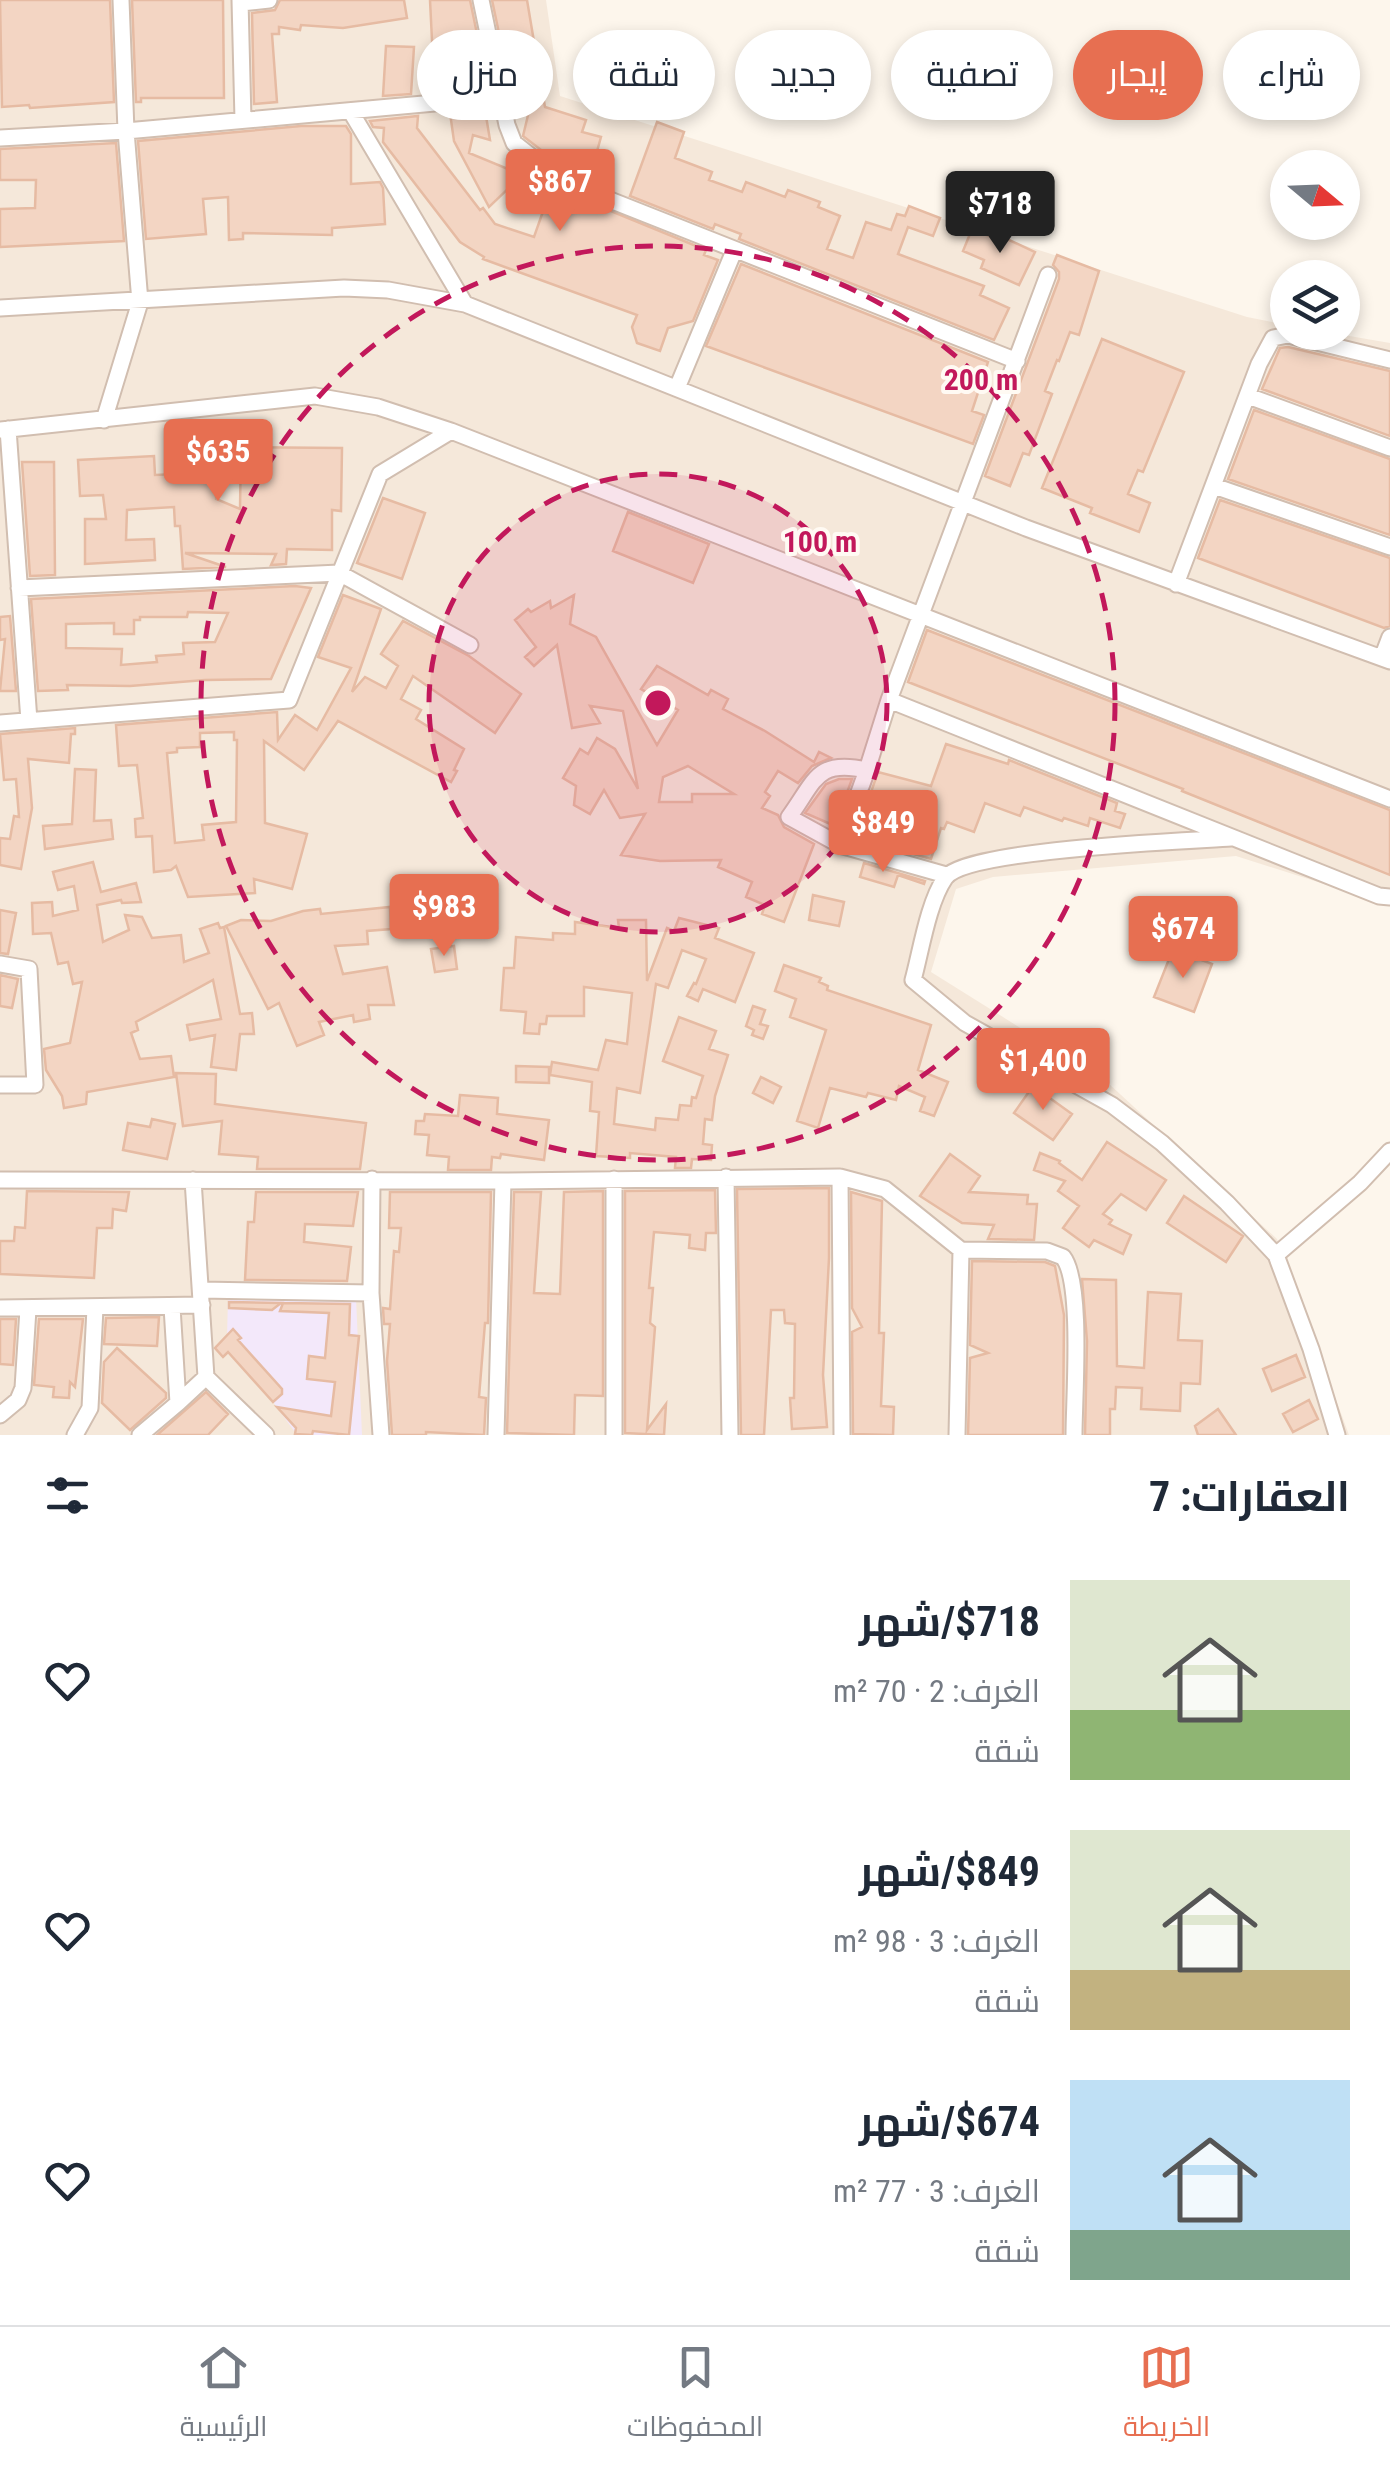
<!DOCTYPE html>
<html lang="ar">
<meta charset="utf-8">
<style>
:root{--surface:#fff;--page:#f6f6f7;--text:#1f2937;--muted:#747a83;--line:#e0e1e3;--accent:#e76f51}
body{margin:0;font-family:"Roboto Condensed",Cairo,sans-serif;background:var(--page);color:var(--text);direction:rtl;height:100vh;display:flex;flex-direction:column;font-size:38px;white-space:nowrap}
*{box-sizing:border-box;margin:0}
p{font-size:32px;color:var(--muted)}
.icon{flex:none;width:55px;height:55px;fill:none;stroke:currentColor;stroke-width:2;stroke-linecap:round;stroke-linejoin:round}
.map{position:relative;height:1435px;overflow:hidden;direction:ltr}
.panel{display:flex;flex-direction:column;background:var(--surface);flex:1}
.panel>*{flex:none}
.banner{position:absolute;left:30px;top:30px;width:1330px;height:90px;direction:rtl;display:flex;gap:20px}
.needle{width:65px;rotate:109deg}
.buttons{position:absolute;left:1270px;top:150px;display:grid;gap:20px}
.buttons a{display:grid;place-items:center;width:90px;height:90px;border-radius:50%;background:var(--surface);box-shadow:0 5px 15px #0003;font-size:50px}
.price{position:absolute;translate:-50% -85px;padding:0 22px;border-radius:10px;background:var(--accent);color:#fff;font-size:32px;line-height:65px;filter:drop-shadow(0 2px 5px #0008)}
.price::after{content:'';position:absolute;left:50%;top:60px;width:30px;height:22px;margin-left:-15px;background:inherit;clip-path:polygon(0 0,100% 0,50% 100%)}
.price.active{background:#222;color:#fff}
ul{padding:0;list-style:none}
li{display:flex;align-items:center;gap:30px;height:250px;padding:0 40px}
li span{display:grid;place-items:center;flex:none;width:280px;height:200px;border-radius:0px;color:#555}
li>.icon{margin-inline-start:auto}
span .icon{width:120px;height:120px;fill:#fffc;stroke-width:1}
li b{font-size:42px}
h2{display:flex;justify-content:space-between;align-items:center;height:120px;padding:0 40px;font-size:42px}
.chip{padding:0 35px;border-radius:45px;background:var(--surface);box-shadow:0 5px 15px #0003;font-size:35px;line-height:90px}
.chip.active{background:var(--accent);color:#fff}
.tabs{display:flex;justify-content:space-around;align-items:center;height:140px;border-top:2px solid var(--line);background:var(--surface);font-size:28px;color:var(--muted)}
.tabs a{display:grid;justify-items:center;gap:5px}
.tabs .active{color:var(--accent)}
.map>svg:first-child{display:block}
.residential{fill:#f5e8da}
.education{fill:#f3e8fa}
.building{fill:#f3d5c3;stroke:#e6bba3;stroke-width:2.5;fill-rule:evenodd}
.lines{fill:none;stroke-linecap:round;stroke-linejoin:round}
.street-casing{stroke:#d1beb0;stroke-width:19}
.street{stroke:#fff;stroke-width:15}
.ring{fill:none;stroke:#c2185b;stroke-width:5;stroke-dasharray:18 12}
.centre{fill:#c2185b;stroke:#fffaf3;stroke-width:5}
.ring-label{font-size:30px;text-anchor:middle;font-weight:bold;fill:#c2185b;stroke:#fffaf3;stroke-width:8;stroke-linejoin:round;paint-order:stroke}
</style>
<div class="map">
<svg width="1390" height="1435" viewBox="0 0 1390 1435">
<rect width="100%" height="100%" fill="#fdf6ec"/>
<!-- residential -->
<path class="residential" d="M0,0H546L560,96L1247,317L1287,325L1288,332L1332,333L1390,343V905L1236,856L993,877L956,889L931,972L1107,1082L1277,1239L1349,1435H0Z"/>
<!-- education -->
<path class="education" d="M228,1297L356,1298L362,1435H297L227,1338Z"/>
<!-- building -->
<path class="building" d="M0,0H110L114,102L30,108L29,105L2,107Z
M132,0H223L224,98H141V102H136Z
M280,0H404L407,18L343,28L301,25L300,30L279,27V34H272L277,102L254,104L252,13L275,10Z
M430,0H470L488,87L447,91L446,80L434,81Z
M492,0H527L545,107L586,120L582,132L601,137L596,155L603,157L597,174L554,160L523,136L530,107L515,109Z
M386,46L414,47L411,94L383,96Z
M485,110L490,140L473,135L469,153L706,250L704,255L718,260L693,321L668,328L660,351L637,343L632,327L637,315L483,259L484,257L460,242L383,142L384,128L373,127L370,121L418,116L417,128L480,210L483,208L495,224L534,237L546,203L513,184L489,207L454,141L450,113Z
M657,122L684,132L675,158L712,172L709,180L742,192L746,182L785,197L788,190L820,202L818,207L840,216L827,249L853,258L866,222L891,230L897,214L905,216L909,206L940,218L933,236L908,227L898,254L984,286L980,295L1009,308L994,340L739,239L741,234L715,224L713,229L630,196Z
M301,126H346L351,134V184L380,182L383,188L385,224L332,228V235L243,233V239L229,240L228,197L203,199L206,234L146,239L138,141Z
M116,143L124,241L0,247V209L35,208L36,180H0V149Z
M972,229L994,238L996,234L1035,252L1019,285L981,268L984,260L963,251Z
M1057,255L1099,271L1079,335L1070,332L1059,361L1057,360L1045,391L1052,394L1029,455L1023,453L1010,486L985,476L1059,279V272L1053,265Z
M741,264L988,362L972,411L984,415L973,444L706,346Z
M1102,339L1184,372L1143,472L1138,470L1128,494L1150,503L1139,532L1090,513L1092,508L1042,488Z
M1288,347L1390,371V436L1262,389L1280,348Z
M1254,410L1390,459V535L1228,479Z
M241,447L342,448L341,511L332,510V550L287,549L286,564L271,565L276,554L185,553L226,567L183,569L180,526H175L174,507L140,509L127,510L126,540L154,539L155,560L85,564V519H106L103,495L80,496L78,460L154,456L155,475L177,474L178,453H217L216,499L240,509Z
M22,462H54L55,575L30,576Z
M383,498L425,513L402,579L357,563Z
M1220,500L1390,558V626L1384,628L1198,558Z
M628,512L709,544L693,583L613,551Z
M295,586L311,588L271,679L205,680L130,686L67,685L68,690L38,691L31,599ZM188,612L228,613L215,642L183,643L184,654L156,656L157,662L121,665L122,649L66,648V624L114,623V634H134V620H140V617H187Z
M343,595L381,609L352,692L365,677L386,688L398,666L381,654L403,621L469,656L521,694L495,733L413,676L401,699L421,710L416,719L464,749L454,770L457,771L451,782L338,721L304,770L264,741L265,823L307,834L292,889L254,879L255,893L188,897L176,866L171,870L154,872L152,836L136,837L135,819L143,818L137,765L119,766L116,725L277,712L278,740L295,715L317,730L351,668L318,657ZM234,732V740H237L236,822L202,825L204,840L175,843L167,753L177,752V748L200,747V733Z
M574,595L570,624L596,637L657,745L678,710L641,689L657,666L708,695L711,690L728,699L723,709L765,731L814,762L819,752L831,758L812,766L798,783L778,771L765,792L770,796L762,808L778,815L784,827L814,844L784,922L762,914L765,905L746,897L752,882L718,867L721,860L660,861L621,855L645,814L620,818L604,790L590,814L574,805L576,786L563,778L580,749L588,754L597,738L615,749L638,789L623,711L590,706L600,723L572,728L557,645L534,666L525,657L536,647L515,620L528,609L531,612L550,601L551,608ZM688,766L734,794H692V802H659L663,777Z
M10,616L16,691H0L5,639L0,640V617Z
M927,630L1390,810V875L1182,791L1183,789L908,682Z
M75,728V734H71L69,763L28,759L32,808L21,869L0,865V838L10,839L14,816L19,817L16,779L4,780L0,734Z
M946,744L1008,764L1009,760L1117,803L1115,811L1125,814L1120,828L1090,818L1088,826L1064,818L1062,821L1024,807L1020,816L985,803L974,832L947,822L944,829L941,828L931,859L870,842L872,837L857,832L878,772L931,786Z
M75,769L96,770L94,821L111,820L113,839L45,849L43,826L72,824Z
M839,779H852L835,826L805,813L826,784Z
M93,862L101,892L136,883L141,902L122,903L121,900L97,905L103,942L129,930L125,915L142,917L152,938L181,935L184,962L209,953L200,929L218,923L220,928L224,927L240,1014L252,1013L254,1034H240L236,1070L211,1067L215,1035L190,1040L187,1025L221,1019L213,980L136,1022L138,1030L131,1033L140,1059L171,1056L174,1077L87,1092L86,1104L64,1108L62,1096L46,1070L44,1049L70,1043L82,982L73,984L68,962L58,964L51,933L33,934L32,903L52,902L53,916L78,910L74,886L58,890L53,872Z
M864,863L925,881L924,884L898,875L894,887L860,877Z
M813,895L844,902L839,926L809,920Z
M390,907L391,929L367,931L368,944L335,946L343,974L387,967L394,1005H368L370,1019L354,1022L353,1015L319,1022L324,1035L297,1046L279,1003L268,1009L226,926L241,920L271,921L303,911L320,909L321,914Z
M0,910L16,913L8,954L0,953Z
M679,918L719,928L715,938L754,953L735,1002L703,989L698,1001L687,996L694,983L696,984L706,959L682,950L668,988L656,984L640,1093L617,1088L614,1124L655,1130L656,1118L678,1120L680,1105L691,1106L692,1097L696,1098L703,1076L663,1061L679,1017L716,1031L709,1049L728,1055L715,1096L712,1120L705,1119L703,1144L712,1145L711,1160L692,1159L691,1168H675L676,1157L630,1153V1158L596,1156L599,1112L590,1111L592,1082L550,1075L552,1062L598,1070L606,1040L627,1044L632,993L584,987V1016H547L546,1024H540L539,1034L524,1033L526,1012L501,1010L504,968H514L516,937L553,940V933L575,934V922L619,928L618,920H646L647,981L667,928L674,931Z
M454,946L457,969L435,972L431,949Z
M1173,949L1212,964L1194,1012L1154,997Z
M784,965L821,978L819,982L828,986L827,990L931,1025L918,1070L948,1082L934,1116L920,1111L925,1097L899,1086L896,1100L868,1093L866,1097L830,1088L818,1128L797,1121L826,1030L790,1017L796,999L775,991Z
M0,975L18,979L12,1008L0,1006Z
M753,1006L765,1010L760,1024L768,1026L763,1039L752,1035L754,1030L746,1026Z
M516,1066L549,1067V1083L516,1082Z
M176,1073L216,1074L215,1104L366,1123L360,1169H257L258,1157L219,1154L222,1121L183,1126Z
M761,1077L781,1087L773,1103L753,1093Z
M1033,1086L1072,1114L1053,1140L1014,1113Z
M460,1095L498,1098L497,1114L549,1120L544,1160L501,1154L500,1158L492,1157L491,1170H448L449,1157L427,1155L429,1135L415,1134L416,1121H424L425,1114L458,1116Z
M152,1119L175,1124L167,1159L123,1150L128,1123L150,1127Z
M1107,1142L1166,1180L1146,1210L1121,1194L1103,1214L1112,1220L1109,1224L1131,1235L1123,1254L1094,1240L1089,1247L1063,1228L1079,1206L1058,1191L1065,1181L1034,1170L1040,1153L1060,1161L1059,1163L1082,1180Z
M950,1154L980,1176L969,1192L1028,1195L1027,1204H1037L1034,1240L988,1239L994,1225L962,1223L920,1196Z
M829,1188V1258L823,1375L827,1427L792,1429L790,1398H794L795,1324L785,1323L784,1310H771L764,1435H741L737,1189Z
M715,1190L716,1233H706L705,1250L689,1248L690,1235L654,1232L649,1288H653L650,1323L655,1327L647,1430L666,1404L664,1435L625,1433V1191Z
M27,1191L129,1192L126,1211L113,1209L112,1228H97L94,1278L0,1274V1241H14L15,1227L25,1228Z
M603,1191V1396L575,1395L574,1435L507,1433L514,1192H541L534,1293L560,1294L564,1192Z
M256,1192H358L353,1226L305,1224L304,1242L351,1247L347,1281L245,1280L248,1222H254Z
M390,1192H491L488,1323H485L479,1397L486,1398L484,1435L426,1432V1435H392L387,1361L390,1324H384L383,1308L390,1309L394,1251L399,1252L401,1228H389Z
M851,1192L882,1201L879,1333H884L881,1406L894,1407L893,1435L853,1434L852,1332L862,1327L852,1308Z
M1184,1196L1243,1236L1226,1262L1167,1223Z
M972,1261L1045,1262L1055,1266L1064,1315L1063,1435H968L970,1358L988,1353L970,1345Z
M1082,1279L1116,1280L1117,1366L1144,1368L1148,1292L1181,1294L1178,1340L1202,1341L1200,1384L1181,1383L1180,1411L1141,1409L1142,1388L1116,1387L1115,1409H1110V1435H1085L1087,1341Z
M229,1302L281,1303L272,1310L229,1308Z
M283,1303L350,1304L349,1335L359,1336L349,1435L313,1431L312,1435L295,1434L296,1428L277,1407L331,1416L335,1382L307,1379L309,1356L325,1358L329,1313L280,1311Z
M159,1317L157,1346L104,1344L106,1318Z
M0,1319H16L13,1365L0,1364Z
M39,1319H83L75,1387L70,1382L69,1398L53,1397L54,1387L34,1385Z
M233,1329L241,1338L238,1340L282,1389V1394L273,1402L228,1352L223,1357L215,1348Z
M117,1348L166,1393V1398L130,1430L102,1403L104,1362Z
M1296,1355L1305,1377L1272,1391L1263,1369Z
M206,1392L228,1414L208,1435H157Z
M1309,1400L1318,1419L1293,1432L1283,1414Z
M1218,1409L1236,1435H1198L1195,1426Z"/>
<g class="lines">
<!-- street casing -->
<g class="street-casing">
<path id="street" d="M240,0L243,120
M481,0L507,125L514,143L562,181L1017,361
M241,3L269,0
M351,112L465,304
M0,138L126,131L501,97
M1048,275L889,700L1379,896L1390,897
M0,308L344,288L388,290L465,304L1026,528L1390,661
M677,388L734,251
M1248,396L1390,448
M104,420L140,302L126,131L121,0
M8,429L29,721
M0,430L315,396L378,407L451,431L1390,799
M1214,486L1390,547
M1176,584L1259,364L1273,338L1288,335L1390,360
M19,588L339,573L470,645
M1382,658L1390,637
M889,700L867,770C816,759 816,780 789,817L840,845L946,875
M0,723L289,700L380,474L451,431
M1231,838C1187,841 966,849 945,878C928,903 921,951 913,980L965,1023L1112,1105L1162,1143L1227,1203L1276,1255L1311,1349L1337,1435
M840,845L867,770
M0,964L29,969L35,1085H0
M726,1177L730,1435
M840,1177L842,1435
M372,1179L371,1293L381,1435
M0,1180L503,1181L840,1177L885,1189L961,1250L1047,1251L1063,1257C1083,1282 1074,1398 1074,1435
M193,1180L206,1377L266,1435
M1276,1255L1360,1183L1390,1151
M201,1290L371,1293
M0,1308L202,1305
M178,1403L206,1377
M0,1415L18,1400L23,1388L28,1309
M75,1435L90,1408L95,1308
M140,1435L178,1403L172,1307
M496,1435L503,1181
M614,1435V1179
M957,1435L961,1250"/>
</g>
<!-- street -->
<use href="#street" class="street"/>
</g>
<!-- distance rings -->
<circle cx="658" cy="703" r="229" fill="#c2185b" fill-opacity=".12"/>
<g class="ring">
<circle cx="658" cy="703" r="229"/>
<circle cx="658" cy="703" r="457"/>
</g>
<circle cx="658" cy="703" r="15" class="centre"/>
<g class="ring-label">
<text x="981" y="390">200 m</text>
<text x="820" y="552">100 m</text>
</g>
</svg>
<div class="buttons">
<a><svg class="needle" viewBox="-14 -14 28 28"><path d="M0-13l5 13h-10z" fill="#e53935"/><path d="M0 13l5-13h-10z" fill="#747a83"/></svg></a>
<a><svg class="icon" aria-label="layers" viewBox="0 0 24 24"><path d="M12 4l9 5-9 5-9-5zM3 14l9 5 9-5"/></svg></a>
</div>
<b class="price" style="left:560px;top:234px">$867</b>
<b class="price active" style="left:1000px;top:256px">$718</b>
<b class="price" style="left:218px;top:504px">$635</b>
<b class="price" style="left:883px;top:875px">$849</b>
<b class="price" style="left:444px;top:959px">$983</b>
<b class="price" style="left:1183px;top:981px">$674</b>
<b class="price" style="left:1043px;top:1113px">$1,400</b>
<div class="banner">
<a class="chip">شراء</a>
<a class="chip active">إيجار</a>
<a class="chip">تصفية</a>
<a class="chip">جديد</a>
<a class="chip">شقة</a>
<a class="chip">منزل</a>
</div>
</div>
<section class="panel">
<h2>العقارات: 7<svg class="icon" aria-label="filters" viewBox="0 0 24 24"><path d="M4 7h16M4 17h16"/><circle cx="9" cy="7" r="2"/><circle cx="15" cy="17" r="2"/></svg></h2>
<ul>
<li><span style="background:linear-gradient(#dfe7d0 65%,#8fb573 0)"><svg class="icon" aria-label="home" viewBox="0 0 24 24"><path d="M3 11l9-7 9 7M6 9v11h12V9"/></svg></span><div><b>$718/شهر</b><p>الغرف: 2 · 70 m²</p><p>شقة</p></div><svg class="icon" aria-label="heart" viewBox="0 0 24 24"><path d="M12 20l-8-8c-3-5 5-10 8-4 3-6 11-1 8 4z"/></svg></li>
<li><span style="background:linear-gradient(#dfe7d0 70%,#c2b280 0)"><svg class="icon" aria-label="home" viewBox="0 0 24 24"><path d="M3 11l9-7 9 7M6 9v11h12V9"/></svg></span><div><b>$849/شهر</b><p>الغرف: 3 · 98 m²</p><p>شقة</p></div><svg class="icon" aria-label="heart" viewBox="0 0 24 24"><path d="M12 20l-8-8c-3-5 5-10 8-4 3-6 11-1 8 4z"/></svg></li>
<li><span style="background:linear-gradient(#bfe0f5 75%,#7fa58c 0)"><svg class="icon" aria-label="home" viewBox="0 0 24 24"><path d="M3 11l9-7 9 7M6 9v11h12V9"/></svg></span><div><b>$674/شهر</b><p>الغرف: 3 · 77 m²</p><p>شقة</p></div><svg class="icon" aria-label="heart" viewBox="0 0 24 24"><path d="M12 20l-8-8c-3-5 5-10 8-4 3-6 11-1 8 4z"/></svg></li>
</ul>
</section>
<nav class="tabs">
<a class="active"><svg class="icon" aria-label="map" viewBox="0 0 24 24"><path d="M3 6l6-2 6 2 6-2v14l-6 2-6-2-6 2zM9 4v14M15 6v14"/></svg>الخريطة</a>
<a><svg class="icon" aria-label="saved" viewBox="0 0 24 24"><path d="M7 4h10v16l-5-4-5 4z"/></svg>المحفوظات</a>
<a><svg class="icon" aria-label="home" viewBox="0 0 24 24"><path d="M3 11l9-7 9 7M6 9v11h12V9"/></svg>الرئيسية</a>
</nav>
